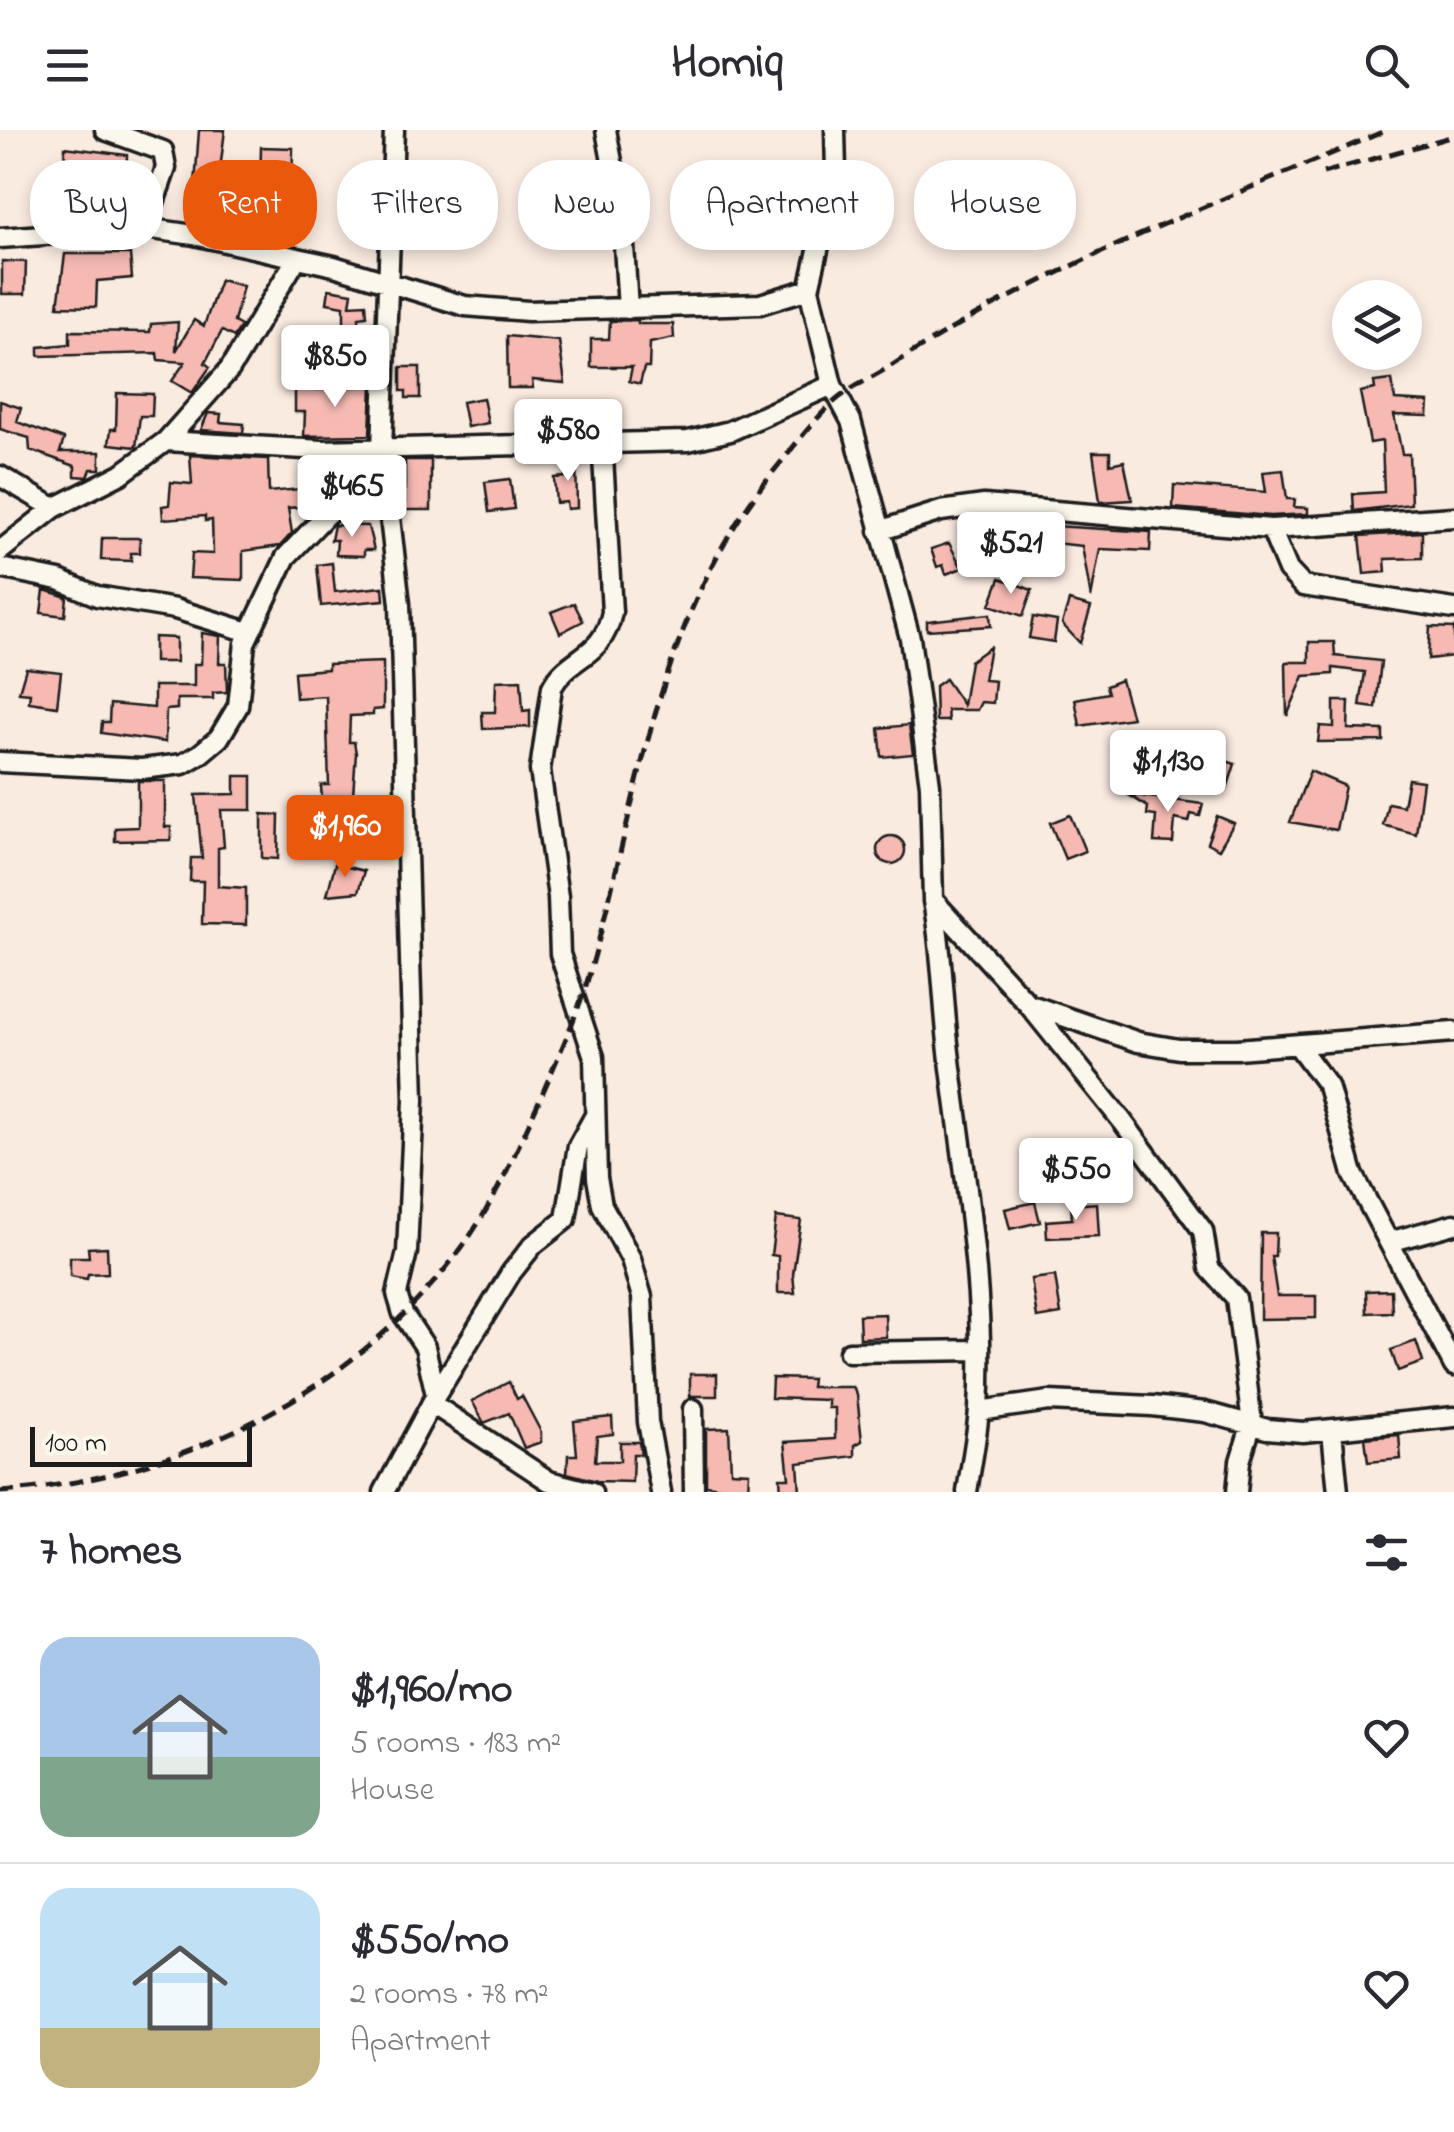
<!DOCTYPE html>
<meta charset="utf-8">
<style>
:root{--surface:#fff;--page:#f7f7f7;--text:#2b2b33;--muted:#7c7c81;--line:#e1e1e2;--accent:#ea580c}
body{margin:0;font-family:"Indie Flower",sans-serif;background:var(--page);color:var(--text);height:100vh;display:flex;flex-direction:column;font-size:38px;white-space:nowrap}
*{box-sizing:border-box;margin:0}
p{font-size:32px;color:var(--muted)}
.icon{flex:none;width:55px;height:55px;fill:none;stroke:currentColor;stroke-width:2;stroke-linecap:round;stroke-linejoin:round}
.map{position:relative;height:1362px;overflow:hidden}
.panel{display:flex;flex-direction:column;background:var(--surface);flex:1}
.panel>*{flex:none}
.hud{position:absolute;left:30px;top:30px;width:1395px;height:90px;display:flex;gap:20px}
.fabs{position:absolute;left:1332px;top:150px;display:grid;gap:20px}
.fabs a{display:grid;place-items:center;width:90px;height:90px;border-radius:50%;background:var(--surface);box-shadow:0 5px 15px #0003;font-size:50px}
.scale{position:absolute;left:30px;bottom:25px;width:222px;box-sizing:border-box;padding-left:10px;border:5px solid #1c1c1c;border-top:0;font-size:28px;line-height:35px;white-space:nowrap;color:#1c1c1c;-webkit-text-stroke:8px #fbf7ec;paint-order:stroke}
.price{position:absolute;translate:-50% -85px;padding:0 22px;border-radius:10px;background:#fff;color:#222;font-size:32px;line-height:65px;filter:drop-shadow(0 2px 5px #0008)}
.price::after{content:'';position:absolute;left:50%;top:60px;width:30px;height:22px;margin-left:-15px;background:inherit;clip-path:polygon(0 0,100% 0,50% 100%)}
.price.current{background:var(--accent);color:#fff}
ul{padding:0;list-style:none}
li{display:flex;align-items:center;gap:30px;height:250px;padding:0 40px}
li+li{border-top:2px solid var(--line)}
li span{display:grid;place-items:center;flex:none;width:280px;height:200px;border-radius:30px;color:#555}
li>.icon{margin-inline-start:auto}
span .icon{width:120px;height:120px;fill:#fffc;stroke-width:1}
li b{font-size:42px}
h2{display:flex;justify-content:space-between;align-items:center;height:120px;padding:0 40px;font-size:42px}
.pill{padding:0 35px;border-radius:40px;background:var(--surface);box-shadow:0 5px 15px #0003;font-size:35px;line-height:90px}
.pill.current{background:var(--accent);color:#fff}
header{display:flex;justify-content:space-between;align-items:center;height:130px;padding:0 40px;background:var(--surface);font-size:45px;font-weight:700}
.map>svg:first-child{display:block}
.building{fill:#f6bab3;stroke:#1c1c1c;stroke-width:2.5}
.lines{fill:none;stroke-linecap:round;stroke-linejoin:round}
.street-casing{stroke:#1c1c1c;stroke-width:25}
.street{stroke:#fbf7ec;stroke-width:18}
.rail{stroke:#1c1c1c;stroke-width:5;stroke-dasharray:15 8;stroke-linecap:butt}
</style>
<header><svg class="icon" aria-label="menu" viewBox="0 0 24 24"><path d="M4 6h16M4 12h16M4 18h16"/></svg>Homiq<svg class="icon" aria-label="search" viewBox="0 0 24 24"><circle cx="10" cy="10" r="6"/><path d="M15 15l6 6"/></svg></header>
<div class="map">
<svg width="1454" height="1362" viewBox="0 0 1454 1362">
<rect width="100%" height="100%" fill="#faebe1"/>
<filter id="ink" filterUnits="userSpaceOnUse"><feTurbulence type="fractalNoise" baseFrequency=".01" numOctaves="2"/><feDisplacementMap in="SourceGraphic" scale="20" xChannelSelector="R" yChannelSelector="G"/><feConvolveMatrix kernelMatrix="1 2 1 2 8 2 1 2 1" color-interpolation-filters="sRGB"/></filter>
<g filter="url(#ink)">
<!-- building -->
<path class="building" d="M199,0H225L219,48H224L227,74L252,84L210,87L207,56L195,55Z
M65,17L127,25L126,51L64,52Z
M261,17L293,18L292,58H260Z
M65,124H130L132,148L97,151L96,177L58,176Z
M2,131L26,132L25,164H2Z
M220,150L243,156L234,192L241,196L234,207L222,201L205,233L210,237L192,263L172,251L185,232L158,230L157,223L39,226V217L70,214V201L150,202L151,194L178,192L176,221L194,190L204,196Z
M329,159L352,163L350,175L366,174L367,186L359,187L360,212H344V176L327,173Z
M638,190V194H673L674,208L650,213L649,238H644L640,254L629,251L632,237H591V209H609L610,191Z
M507,206L559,211L565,253L532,250L533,258H508Z
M401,237H420V268H406V261H401Z
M1392,250L1395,270L1429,272L1428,286L1394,285L1402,324H1409L1411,374L1354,381L1353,364L1384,362L1382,311L1370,313L1360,262L1375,259L1374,252Z
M372,255L370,305L304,306L305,282H295V256H315V260Z
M117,263L153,264L152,286H140L136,317L109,314L111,299H116Z
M483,268L488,293L467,297L462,272Z
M0,271L21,278L17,292L64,309L60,322H100V339H91L88,347L75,346V336L30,320L29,308L0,299Z
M208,283L221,284L220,292L244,294L243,303L201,300Z
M1093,322H1110V334L1124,331L1132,370L1100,372Z
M190,325L268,329L269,362L310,358L312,376L288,378L292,403L280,416L243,421V450L190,448L192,423L213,424L212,390L205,391V386L163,389L162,376L169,375L171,352L192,354Z
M576,326L577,378L567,379L566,372L556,373L554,348L565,347L564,327Z
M405,330H431V380H405Z
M1283,340L1287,369H1295L1294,377L1308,378V384L1271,386L1173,378L1174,355L1266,362L1263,342Z
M510,349L514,379L489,382L485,352Z
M334,395L368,396L374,420H364V426L336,425L337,410H331Z
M1054,396L1151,402L1150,421L1100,419L1091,468L1082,416L1053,413Z
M1422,402V428L1385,429L1386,442L1364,444L1360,406Z
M102,408H140V423H131V431L101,430Z
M949,413L962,438L946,444L943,435L937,437L931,419Z
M332,433L335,462L383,457L384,470L321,476L317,435Z
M1000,448L1032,460L1023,486L990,475Z
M44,460L67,467L65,486L41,483Z
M1069,471L1091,477L1080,513L1062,494Z
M574,473L583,491L560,503L551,482Z
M990,484L991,496L927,500V491Z
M1033,487L1057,491L1054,512L1029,508Z
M1430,497L1454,498V526L1428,529Z
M202,503L220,506L219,533H226L227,562L213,563V569H177V579L166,580L165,612L101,603L102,592H109L110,574L154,578V556H194V534H201Z
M154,507L176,508V532H154Z
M1309,512H1334L1335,526L1381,531L1376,578L1360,576L1365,542L1333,538V544L1304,546L1287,586L1286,532H1309Z
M990,517L984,550L995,551L993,573L981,572L977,580H947L948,591H936L935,556L945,549L963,575L970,531Z
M383,532V579L373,580V585L350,586L349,612H354L356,623L353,665L366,664V669L393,675L394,705L384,707L382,697L351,698V710H341V719H328L324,713L321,655H329L326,566L296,568L294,542L328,539V534Z
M26,538L61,542L57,576L29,572L30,563L19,562Z
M521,550L523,581L530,580V597L483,599L482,582H495L496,551Z
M1121,550L1132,588L1080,596L1075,569L1108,563L1106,556Z
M1334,571H1349L1348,599L1383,600V611L1318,612L1320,596L1334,597Z
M909,595L913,624L882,627L879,598Z
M1212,626L1235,634L1227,659L1204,651Z
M1310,641L1345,656L1336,700L1290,692Z
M235,646H252V680H221L224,717L218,718V756L246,758V795L202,794L203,751H190L191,728H202L196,665L235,664Z
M1408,649L1423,651L1416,704L1383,695L1388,673L1403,676Z
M138,651H165V697H171V710L115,711V698L138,697Z
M1127,664L1203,674L1200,686L1191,684L1189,692L1175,689L1173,713L1154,712L1156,686L1147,685L1148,677Z
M262,684L279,685L278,729L262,728Z
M1070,685L1085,721L1065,729L1050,693Z
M1217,686L1234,693L1219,719L1207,713Z
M877 720a14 14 0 1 1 28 0a14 14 0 1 1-28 0Z
M335,734L364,741L358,762L327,765Z
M1035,1072L1040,1092L1010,1099L1005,1079Z
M1097,1073L1099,1106L1047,1108L1046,1091L1072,1089L1071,1075Z
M776,1087L801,1090L793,1144L795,1163H778V1126L771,1125Z
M1261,1103H1276L1275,1126H1271L1277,1166H1316V1188L1260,1189Z
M107,1117L108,1143L88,1144L87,1149L70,1146V1127H89L88,1118Z
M1055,1146L1061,1184L1037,1188L1031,1149Z
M1391,1160L1392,1182L1367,1183L1366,1161Z
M885,1184L886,1207L860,1208L859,1185Z
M1416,1211L1423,1232L1398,1241L1391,1220Z
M690,1244H717V1266H690Z
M772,1248L812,1249L811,1257H853L857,1265L862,1311L855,1315V1326L798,1333L800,1362H781L780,1348H789L785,1312L835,1309V1278H828V1270L771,1268Z
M509,1252L517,1269L522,1266L541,1302V1312L524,1318L509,1283L484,1293L472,1271Z
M612,1287L613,1304L597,1306L595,1331H620V1312H639L641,1324H633L632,1352L597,1351L567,1343L568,1325H577L574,1291Z
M729,1298L731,1341L749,1342L748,1361L706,1355V1299Z
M1399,1305L1401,1329L1368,1332L1365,1308Z"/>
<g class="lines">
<!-- street casing -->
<g class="street-casing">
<path id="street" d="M105,0L163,21L166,38L145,98
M606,0L622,84L628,179
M835,0L836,43L809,159L832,255L851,291L910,508L930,655L933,770L1028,874L1138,912L1179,919H1237L1454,902
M0,108L145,98L194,105L334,136L465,176L528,181L760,174L809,159
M602,310L612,482C603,529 570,524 552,557L540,640L558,767L560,824L594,927L597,1048L602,1075L631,1129L642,1167L648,1292L661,1362
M166,311L322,320L688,311L730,301L832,255
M0,346L54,378
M1271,399L1288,440L1303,456L1454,479
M879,401L941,381L984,375L1271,399L1454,387
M0,421L54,378L121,344L166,311L230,239L297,128
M0,438L59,450L97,466L175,479L249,502
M0,632L142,639L183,634L200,624L219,608L238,576L245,513L286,427L326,385L385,337
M933,771C943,824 943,877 950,930C964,1045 986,1162 979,1279C977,1307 971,1335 967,1362
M1028,874L1123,992L1203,1101L1209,1138L1236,1168L1252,1293L1240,1331L1237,1362
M1299,917L1328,956L1353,1044L1454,1236
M1389,1112L1454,1094
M849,1222L980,1220
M436,1265L511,1143L533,1115L566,1089L578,1016L594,987
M434,1275L549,1351L592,1362
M693,1279L694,1362
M979,1281L1049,1271L1152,1276L1205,1282L1267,1299L1303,1302L1454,1287
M1332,1301L1338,1362
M384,1362L436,1265L425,1217L403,1184L397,1164L407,1122L414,970L400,474L382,319L394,0"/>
</g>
<!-- street -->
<use href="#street" class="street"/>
<!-- rail -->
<path class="rail" d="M1323,43L1454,6
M0,1362C179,1348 351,1265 460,1120C495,1073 519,1015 543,962C561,920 580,879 592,835C640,662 658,480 777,337C796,314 817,285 840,267C857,254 877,245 894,234C1047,135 1220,72 1387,0"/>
</g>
</g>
</svg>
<div class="fabs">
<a><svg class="icon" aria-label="layers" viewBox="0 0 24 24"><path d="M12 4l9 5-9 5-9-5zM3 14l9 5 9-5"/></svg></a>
</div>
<div class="scale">100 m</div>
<b class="price" style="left:335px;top:280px">$850</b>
<b class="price" style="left:568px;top:354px">$580</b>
<b class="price" style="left:352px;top:410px">$465</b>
<b class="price" style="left:1011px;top:467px">$521</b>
<b class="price" style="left:1168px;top:685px">$1,130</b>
<b class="price current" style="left:345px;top:750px">$1,960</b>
<b class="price" style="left:1076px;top:1093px">$550</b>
<div class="hud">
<a class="pill">Buy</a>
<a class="pill current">Rent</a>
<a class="pill">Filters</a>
<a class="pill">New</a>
<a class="pill">Apartment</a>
<a class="pill">House</a>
</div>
</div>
<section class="panel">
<h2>7 homes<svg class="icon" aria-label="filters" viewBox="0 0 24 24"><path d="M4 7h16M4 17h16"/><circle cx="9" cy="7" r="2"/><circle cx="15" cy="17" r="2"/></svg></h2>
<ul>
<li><span style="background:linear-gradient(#a9c7e8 60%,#7fa58c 0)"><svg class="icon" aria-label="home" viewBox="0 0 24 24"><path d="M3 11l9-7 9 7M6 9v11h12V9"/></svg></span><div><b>$1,960/mo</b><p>5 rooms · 183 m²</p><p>House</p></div><svg class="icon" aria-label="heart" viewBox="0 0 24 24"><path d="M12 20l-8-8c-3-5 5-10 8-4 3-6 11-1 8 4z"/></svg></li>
<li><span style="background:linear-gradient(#bfe0f5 70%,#c2b280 0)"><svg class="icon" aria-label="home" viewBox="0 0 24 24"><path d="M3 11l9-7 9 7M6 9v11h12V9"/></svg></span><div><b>$550/mo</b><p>2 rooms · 78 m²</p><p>Apartment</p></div><svg class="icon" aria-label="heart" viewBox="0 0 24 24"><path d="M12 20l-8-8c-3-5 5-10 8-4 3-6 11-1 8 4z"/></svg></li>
</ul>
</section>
